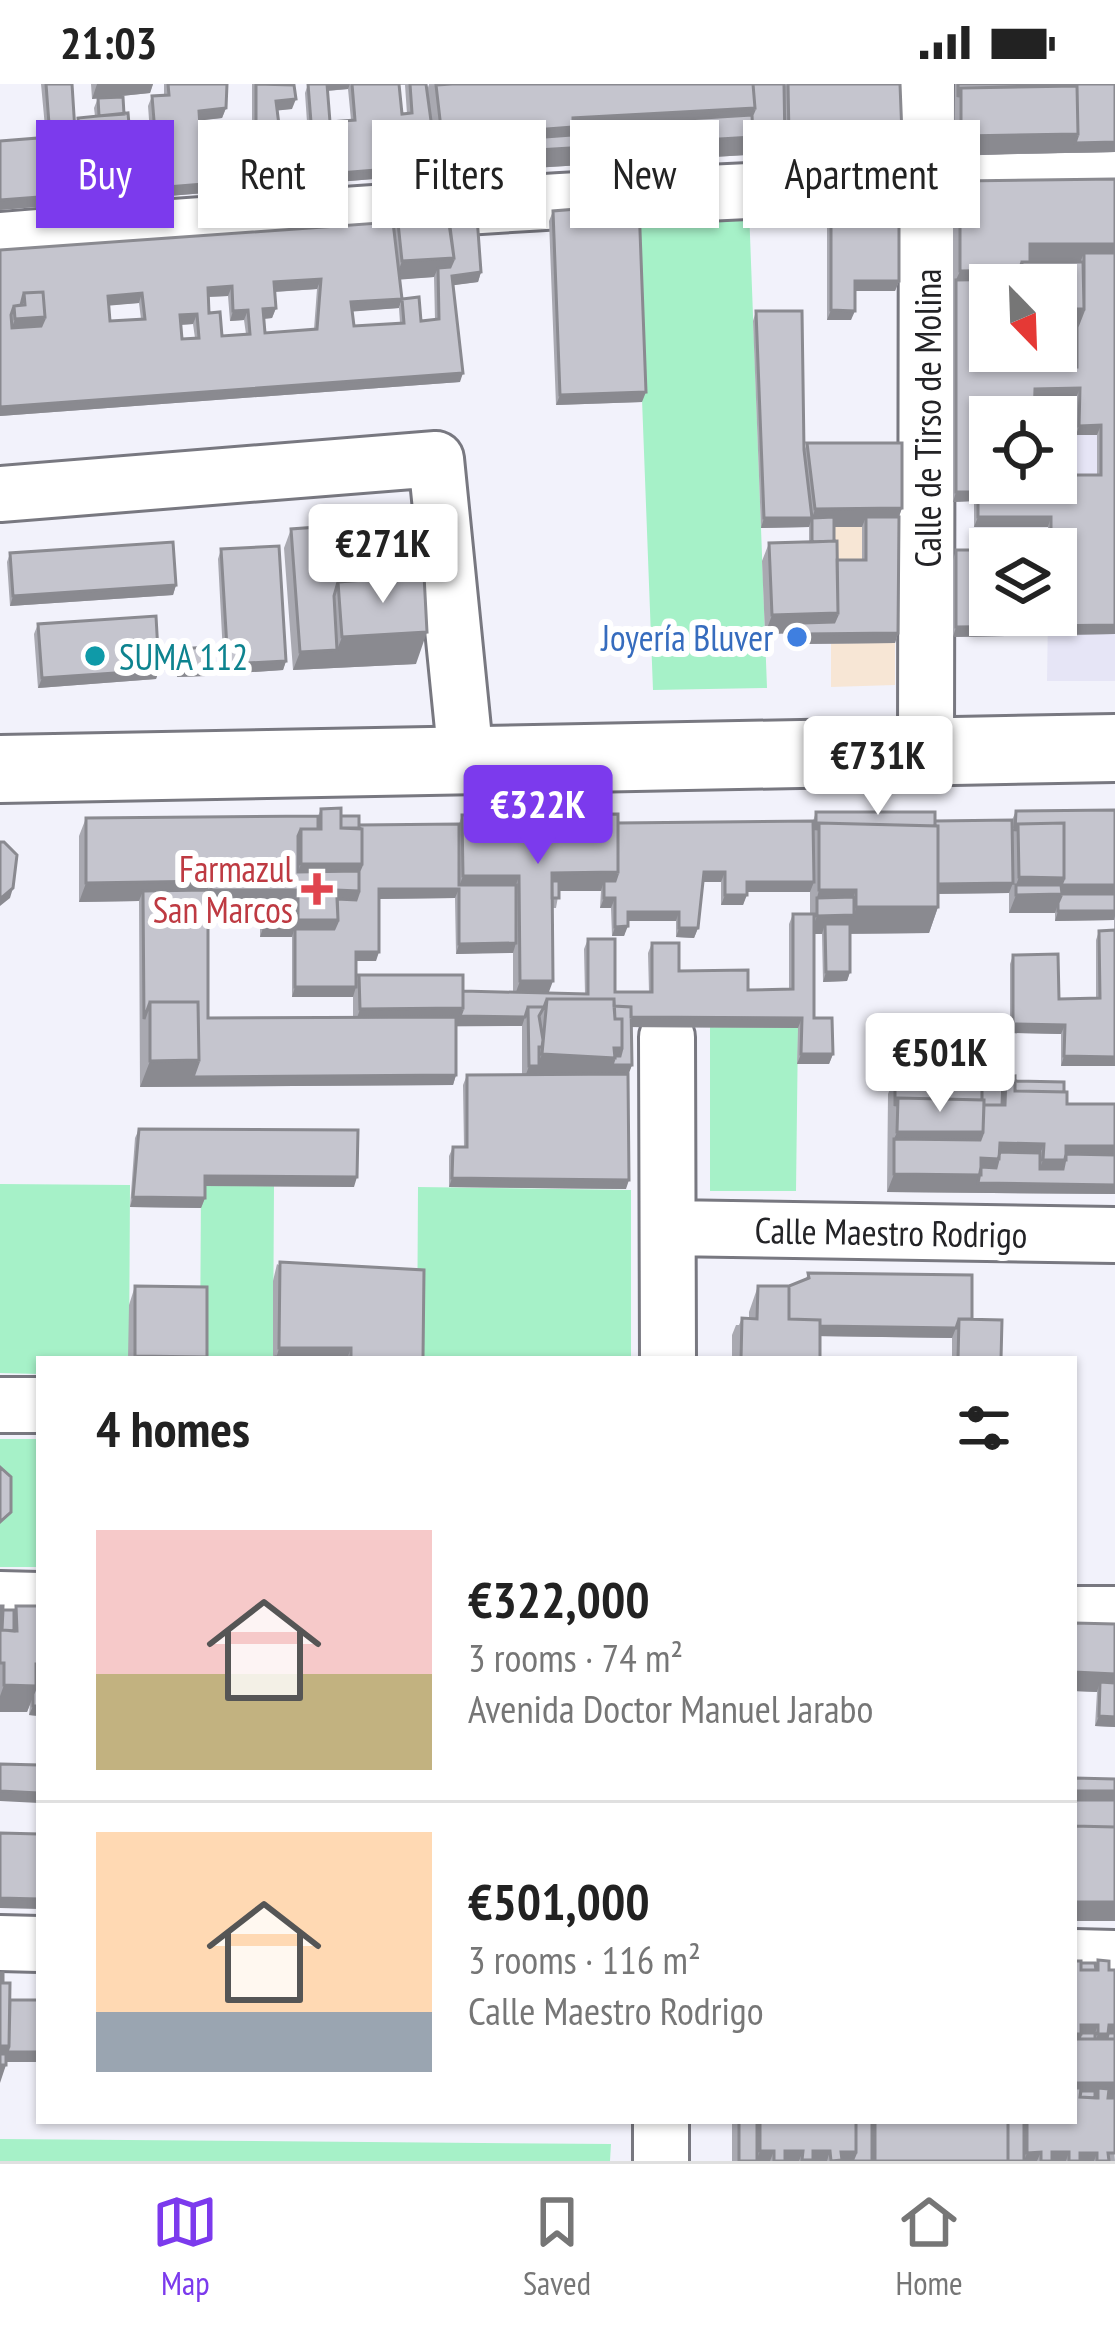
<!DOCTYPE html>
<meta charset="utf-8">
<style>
:root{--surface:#fff;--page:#f6f6f6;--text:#222;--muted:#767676;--line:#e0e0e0;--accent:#7c3aed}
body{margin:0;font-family:"PT Sans Narrow",sans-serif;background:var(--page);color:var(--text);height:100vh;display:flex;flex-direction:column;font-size:45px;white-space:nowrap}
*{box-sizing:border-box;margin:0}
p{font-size:39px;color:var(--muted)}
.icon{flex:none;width:66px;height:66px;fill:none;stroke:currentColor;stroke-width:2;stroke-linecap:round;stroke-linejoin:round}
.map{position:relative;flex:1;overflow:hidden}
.panel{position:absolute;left:36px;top:1272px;width:1041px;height:768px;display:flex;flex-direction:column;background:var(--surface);border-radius:0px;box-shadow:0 3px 9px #0004}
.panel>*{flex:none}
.guide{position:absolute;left:36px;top:36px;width:1044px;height:108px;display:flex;gap:24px}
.needle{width:78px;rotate:157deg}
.controls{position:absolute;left:969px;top:180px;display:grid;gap:24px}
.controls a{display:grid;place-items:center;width:108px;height:108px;border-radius:0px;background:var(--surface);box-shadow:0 3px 9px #0004;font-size:60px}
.price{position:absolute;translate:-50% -102px;padding:0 27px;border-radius:12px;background:#fff;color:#222;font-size:39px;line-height:78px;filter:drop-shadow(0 3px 6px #0008)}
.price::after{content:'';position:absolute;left:50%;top:72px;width:36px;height:27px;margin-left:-18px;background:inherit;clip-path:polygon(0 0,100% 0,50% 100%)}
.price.selected{background:var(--accent);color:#fff}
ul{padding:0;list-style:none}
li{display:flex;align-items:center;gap:36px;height:300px;padding:0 60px}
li+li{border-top:3px solid var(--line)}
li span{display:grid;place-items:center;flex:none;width:336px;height:240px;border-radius:0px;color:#555}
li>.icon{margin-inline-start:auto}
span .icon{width:144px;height:144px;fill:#fffc;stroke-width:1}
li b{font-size:51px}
h2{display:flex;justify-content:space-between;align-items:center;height:144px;padding:0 60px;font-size:51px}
.tag{padding:0 42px;border-radius:0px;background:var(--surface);box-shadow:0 3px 9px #0004;font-size:42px;line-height:108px}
.tag.selected{background:var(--accent);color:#fff}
.status{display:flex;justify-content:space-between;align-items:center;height:84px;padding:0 60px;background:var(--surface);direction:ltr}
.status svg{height:33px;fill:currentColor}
.tab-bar{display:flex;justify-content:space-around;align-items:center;height:168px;border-top:3px solid var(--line);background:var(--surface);font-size:33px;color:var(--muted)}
.tab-bar a{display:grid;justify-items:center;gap:6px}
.tab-bar .selected{color:var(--accent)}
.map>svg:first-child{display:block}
.commercial{fill:#f7e6d5}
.built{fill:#e6e5f6}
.green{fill:#a6f1c8}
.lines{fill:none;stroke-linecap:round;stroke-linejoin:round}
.street-casing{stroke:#787880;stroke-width:60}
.secondary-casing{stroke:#787880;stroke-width:72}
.street{stroke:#fff;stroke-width:54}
.secondary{stroke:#fff;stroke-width:66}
.wall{fill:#a9a9b1;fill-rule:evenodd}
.shaded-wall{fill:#8a8a90}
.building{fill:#c5c5ce;stroke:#8a8a90;stroke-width:3;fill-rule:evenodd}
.shop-dot{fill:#3f7fe0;stroke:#fff;stroke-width:4.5}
.culture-dot{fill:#0f9aa8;stroke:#fff;stroke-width:4.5}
.health-dot{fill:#e0444e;stroke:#fff;stroke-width:4.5}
.labels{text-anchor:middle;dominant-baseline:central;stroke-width:12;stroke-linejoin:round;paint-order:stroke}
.street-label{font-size:36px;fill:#232326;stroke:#fff}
.shop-label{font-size:36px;fill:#366cbe;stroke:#fff;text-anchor:end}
.culture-label{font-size:36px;fill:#0d838f;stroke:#fff;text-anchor:start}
.health-label{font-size:36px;fill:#be3a42;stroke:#fff;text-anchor:end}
</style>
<div class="status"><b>21:03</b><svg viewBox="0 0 49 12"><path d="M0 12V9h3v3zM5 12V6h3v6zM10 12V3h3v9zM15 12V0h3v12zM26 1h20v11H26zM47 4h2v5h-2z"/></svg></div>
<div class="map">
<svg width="1115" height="2077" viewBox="0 0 1115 2077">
<rect width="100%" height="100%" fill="#f2f2fb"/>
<!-- commercial -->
<path class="commercial" d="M831,443H895V601L831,603Z"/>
<!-- built -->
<path class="built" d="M1076,314H1115V597H1047L1048,531H1056V465L1076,400Z"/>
<!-- green -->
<path class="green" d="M749,125L767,604L653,606L635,130Z
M710,941L798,944L796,1107H710Z
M0,1100L130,1101L129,1275H39V1290L0,1289Z
M201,1102H274L273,1275H200Z
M418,1103L631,1106V1275H417Z
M0,1355H39V1483H0Z
M0,2055L611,2060L610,2077H0Z"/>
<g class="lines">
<!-- street casing -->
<g class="street-casing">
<path id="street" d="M0,156C371,128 742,101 1115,95
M0,410L436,375L466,675
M926,668L927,0
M667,953L668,1275
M668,1144L1115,1151
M0,1321H39
M0,1515L39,1516
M1074,1530H1115
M0,1859L39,1860
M1074,1873L1115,1874
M661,2037V2077"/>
</g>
<!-- secondary casing -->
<g class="secondary-casing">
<path id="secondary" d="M0,685L1115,664"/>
</g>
<!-- street -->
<use href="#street" class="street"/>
<!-- secondary -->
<use href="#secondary" class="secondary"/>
</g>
<!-- wall -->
<path class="wall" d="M41,0H72L75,43L78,34L95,32L94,24L98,14L124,30L131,63L151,62L148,22L152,12L164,11V0H227L226,24L222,34L200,36V43H252V0H278L292,25L277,26L279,41L307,38L305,9L308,0H426L427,7L429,0H900L895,69L746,71L433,90L0,126L46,54ZM399,1H405L407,30H402ZM348,5L351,36L330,38L327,7Z
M91,0H153L150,9L92,15Z
M955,0H1115V68L954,71Z
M1115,95V550L953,553V476L956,466L1048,465V443H974V417L953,418V115L960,97ZM990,201H1056V251H1074L1073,283L1016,284ZM1076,314V351H1097V391L990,399L1035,315Z
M831,112L899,197L895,207H855L851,236H827V122Z
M553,127L642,318L556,321L549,137Z
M397,129L449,135L481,188L478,198L453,201L460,298L0,332V166L393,138ZM434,193L435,236L421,237L402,215L399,224L400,239L354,242L352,227L399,224L400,195ZM317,205L314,245L265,249L264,235L272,234L276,224L275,208ZM228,212L230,237L244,236L246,250L222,252L209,229L208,213ZM139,219L141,235L110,237L109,221ZM193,240L195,254L182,255L181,241Z
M756,227L804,367L807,359L902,424L899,433L898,549L895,559L799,560V549L765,550L762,477L769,459L809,458V443L761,444L753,237ZM834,443H862V476H837Z
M291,445L416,580L293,586L284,464Z
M221,465L286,577L283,586L224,590L218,475Z
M10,469L176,501L173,511L10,522L7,478Z
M38,540L159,586L156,595L38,604L34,550Z
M179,565L206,592L177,593L176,574Z
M321,725L341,732L359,741L459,740L462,731L618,739L813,737L816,728L935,737L1012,736L1016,727L1115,726V982H1061V950L1010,949V880L1013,871L1059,915L1096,914V856L1099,847L1114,846V836L1055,837V829H1009V809L938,810V823L929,849L850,850V888L847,897L823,898L822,850H814V934L833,970L829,980H797L798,944L631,943L632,981L628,990L626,1105L449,1103V1072L453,1063H464L463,1001L467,991H522V942H456V991L453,1001L140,1003L139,817L79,818V752L86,734L318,732ZM703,798H721V821H743L747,808H810V830H793L789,840V905L748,906L679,887L652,859L648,869L649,908H615L588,855L584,865L585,910L548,909L552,824H556L559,807H601L600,824H611L612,852H624L628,837H676V853L694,854L698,844ZM455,814L456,870L513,868V908L463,907L359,891L356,900V877H376L379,815ZM208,825H260V853H292V913H353V933L208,934Z
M895,991L982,996L1003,1001L1006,993L1064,1008L1067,1020L1115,1110L887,1108L888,1010Z
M139,1045L354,1103L205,1102V1114L201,1124L130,1123L135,1054Z
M277,1180L423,1275H273V1197Z
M808,1189L972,1235L1001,1275H952V1254L820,1252V1275H732V1251L736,1241H739L742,1234L749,1235V1228L758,1202H789L806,1195Z
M135,1202L206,1275H128L129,1221Z
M0,1522L3,1526L14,1530L16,1522L39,1526V1632L29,1631L30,1620L27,1628H0Z
M1115,1540V1643L1095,1642L1097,1608L1074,1607Z
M1098,1876L1115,2077H732V2037H1074L1081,1879L1095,1884Z"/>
<!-- shaded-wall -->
<path class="shaded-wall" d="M97,0H153L150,9L92,15Z
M326,0H350L348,5L324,7Z
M296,15L292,25L273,27L276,17Z
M226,24L222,34L196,37L199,27Z
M755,24L753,53L785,61L789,52L902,51L895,69L746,71L433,90L440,72L439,61L432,79L442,53L573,34Z
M1078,50L1115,58V68L954,71L961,52Z
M437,81L433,90L0,126V116L79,110L82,101Z
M1030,160H1115V179L1084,169L1080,179H1024Z
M454,174L447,192L438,184L434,193L395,196L402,177Z
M1019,186L1013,201L956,196L960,187Z
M481,188L478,198L448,202L452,192Z
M321,195L317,205L271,208L274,198Z
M855,197H899L895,207H852Z
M232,202L228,212L204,213L208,204Z
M142,209L139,219L105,222L108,212Z
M402,215L399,224L347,228L351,218Z
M276,224L272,234L260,235L263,225Z
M1056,225H1084L1074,251H1056Z
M248,226L244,236L230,237L233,227Z
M831,226L855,227L851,236H827Z
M197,230L193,240L177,241L180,231Z
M45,233L38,252L8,254L15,235Z
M463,289L460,298L0,332V323Z
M1080,304L1076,314L1031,315L1035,305Z
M646,308L642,318L556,321L560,311Z
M1101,341L1097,351H1076L1079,342Z
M956,408H978L974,417L953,418Z
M902,424L895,443L866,433L862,443H812V434L809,443L761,444L764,434H812L815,425Z
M978,433H1051L1048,443H974Z
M176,501L173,511L10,522L13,512Z
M838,529L831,548L802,539L799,549L765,550L772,531Z
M1115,541V550L953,553L956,543Z
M427,548L416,580L293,586L300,568L337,566L342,553Z
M898,549L895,559L799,560L803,550Z
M286,577L283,586L224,590L228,580Z
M209,582L206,592L177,593L181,583Z
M159,586L156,595L38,604L42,594Z
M301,780H362L352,806H298L292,825L264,815L260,825H204L211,806H291Z
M618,788L611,807L604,797L601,807H549L552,789Z
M704,788H725L721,798H701Z
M463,792H519L513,810L459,805L455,814L376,815L379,805H458Z
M1019,793L1064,794L1115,801V816L1058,820L1055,829H1009L1016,811V801Z
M211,797L204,816L143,807L139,817L79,818L86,799Z
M747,798H814L810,808H743Z
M1013,799L1009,809L928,810L932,800Z
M13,804L10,814L0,822V815Z
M337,806L359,807L352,825H334Z
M819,806H856L847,831H854L856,823H938L929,849L826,850L825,840L822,850H810L817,832V814Z
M725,811H747L743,821H721Z
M604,814H615L611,824H600Z
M1058,827H1115V832L1114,836L1055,837Z
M628,828H679L676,837H624Z
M298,836H338L331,855L295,845L292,855Z
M628,842L624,852H612L615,843Z
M295,843L292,853H260L263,844Z
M679,844H698L694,854L676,853Z
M516,859L513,869L456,870L459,860Z
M356,868H379L376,877H353Z
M826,888H850L847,897L823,898Z
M520,897H553L546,916H513Z
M295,903H356L353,913H292Z
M463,924L525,933L522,942L354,943L360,925Z
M612,933L802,934L798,944L619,943Z
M1013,940L1065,941L1061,950L1010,949Z
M622,964L632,981L625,1000L522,1001L529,982H537L542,970Z
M801,970H833L829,980H797Z
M1064,972L1115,973V982H1061Z
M199,976L456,991L453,1001L140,1003L150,977Z
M897,1048H983L973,1074L894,1055Z
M1000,1059L1044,1060L1037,1078L998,1077L1115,1101V1110L887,1108L894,1090L981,1074Z
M1066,1062H1115V1081L1060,1095L1036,1094L1043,1076Z
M205,1092L357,1093L354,1103L201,1102Z
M452,1094L629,1096L626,1105L449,1103Z
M133,1113L205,1114L201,1124L130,1123Z
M815,1242L956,1244L952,1254L811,1252Z
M279,1264H351L347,1275H276Z
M135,1272L207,1273L206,1275H134Z
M36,1580H39V1598L27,1628H0V1612L4,1601Z
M1074,1588L1115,1590V1609L1100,1598L1097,1608L1074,1607Z
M33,1622H39V1632L29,1631Z
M1099,1632L1115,1633V1643L1095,1642Z
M0,1707L39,1709V1719L0,1717Z
M1074,1707H1115V1726L1074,1725Z
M0,1814L39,1815V1825L0,1824Z
M1074,1818H1115V1837H1074Z
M1081,1941H1098L1090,1963H1093L1098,1950L1109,1941H1115V1981L1074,1969V1950Z
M0,1962L39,1968V1978H3L6,1981L0,1999Z
M1074,1999H1115V2035L1098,2014V2004L1091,2021L1074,2018Z
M760,2067H774L770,2077H756Z
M785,2067H803L799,2077H774Z
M813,2067H830L827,2077H802Z
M841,2068H856L852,2077H831Z
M1041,2068L1037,2077H1024L1027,2069Z
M1052,2068H1069L1066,2077H1050Z
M1080,2069H1097L1094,2077H1078Z"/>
<!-- building -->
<path class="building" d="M46,0H72L79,110L0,116V57L50,53Z
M168,0H227L226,24L199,27L200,43H256V0L294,1L296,15L276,17L279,41L311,38L308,0H327L330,38L355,36L352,0H399L402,30L412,29L410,0H426L437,81L130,106L134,97L131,63L156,61L152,12L169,11Z
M452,0H753L755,24L573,34V43L442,53L436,1Z
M753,0H784L785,61L750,62L753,53L752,31L755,24Z
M788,0H900L902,51L789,52Z
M958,0H1115V58L1075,59L1078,50L1077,2L961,4L958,13Z
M1077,2L1078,50L961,52V4Z
M123,13L124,30L99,32L98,14Z
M128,29L134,97L82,101L78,34Z
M752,31L753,53L440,72L439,61L571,51L573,42Z
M1115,95V160H1030V178H1022L1019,186L960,187V97Z
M899,109V197H855V227L831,226V112Z
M639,120L646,308L560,311L553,127Z
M447,126L454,174L402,177L397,129Z
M477,133L481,188L452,192L463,289L0,323V166L393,138L402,215L351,218L354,242L404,239L402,215L419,213L421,237L439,235L438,184L450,183L454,174L449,135ZM321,195L317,245L265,249L263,225L276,224L274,198ZM232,202L233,227L248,226L250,250L222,252L220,228L209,229L208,204ZM43,208L45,233L41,242L12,244L11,231L14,222L21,221L24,209ZM142,209L145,235L110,237L108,212ZM197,230L199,254L182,255L180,231Z
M1084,169H1115V541L956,543V466H990V531H1056V465H1051V433H978V408H956V196L1016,195V201H990V267H1016V284L1077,283V243L1084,225ZM1080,304L1079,342L1101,341V391H1056V399H990V333H1034L1035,305Z
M1022,178H1083L1084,225H1056V201H1022Z
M43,208L45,233L15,235L14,222L25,221L24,209Z
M756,227H802L804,366L812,434H764Z
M807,359H902V424L815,425Z
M834,433V457L812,458V434Z
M866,433H899L898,549L803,550L802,539L834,538L838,529L837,476H866Z
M414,436L418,492L338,498L334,512L337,566L300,568L291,445Z
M837,457L838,529L772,531L769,459Z
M173,458L176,501L13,512L10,469Z
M279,462L286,577L228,580L221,465Z
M424,491L427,548L342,553L338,498Z
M156,532L159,586L42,594L38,540Z
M208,563L209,582L181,583L179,565Z
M341,724V744L362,745V780H301V745H321V725Z
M1115,726V801H1061L1064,794V739L1018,740L1015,747L1016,727Z
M816,728H935V742L819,739L816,746Z
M618,730V788L552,789L553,897H520L519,792H463L462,731Z
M318,732V745H301L298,752V788L359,787V807L337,806L338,836H298V806H211V797L86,799V734Z
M341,732H359V744H341Z
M1012,736L1013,799L938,800V742H935V737Z
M813,737L814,798H747V811H725V788H704L698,844H679V828H628V842L615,843V814H604V797H615L618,788V739Z
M819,739L938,742V823H856V806H819Z
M1064,739V794L1019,793L1018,740Z
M459,740V801H516V859L459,860V805H379V868H356V903H295V845H334L338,836L337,815L356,816L359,807V787L362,780V745L359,744V741Z
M0,758H4L17,771L13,804L0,815Z
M552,797H559V814H552Z
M1016,801H1061L1062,810L1016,811Z
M208,806V934L456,933V991L193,993L199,976L198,918H150L144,935L143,807Z
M1062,810H1115V827H1058V819Z
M854,813V831L817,832V814Z
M264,815H295V843L263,844Z
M793,830H814V934H832L833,970H801L802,934L631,933V923L614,922V915H547L544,923H528L525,933L460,932L463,924V907L588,910V855H615V908H652V859H679V887L748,886V906L793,905Z
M825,840H850V888H826Z
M1115,846V973L1064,972L1065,941L1013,940V871L1058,870L1059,915L1100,914L1099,847Z
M359,891H463V924L360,925Z
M547,915H614L615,935H622V964H614L615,974L542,970Z
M150,918H198L199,976L150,977Z
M614,922L631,923L632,981H612L615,972H620L622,964V935H615Z
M528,923H544L539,932L543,956L542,963H539V982H529Z
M628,990L629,1096L452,1094L453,1063H467V991Z
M895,991H982V1016L898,1014L895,1022Z
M1015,992V1007L1067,1008V1020H1115V1062H1066V1076H1043L1044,1060L1000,1059L999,1075L981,1074V1091L894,1090V1055L980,1056L983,1048L984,1021H1005L1006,993Z
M982,996H1003L1002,1021H984V1016H982Z
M1015,997L1064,998V1008L1015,1007Z
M898,1014L984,1016L983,1048H897Z
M139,1045L358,1046L357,1093L205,1092V1114L133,1113Z
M1000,1068L1040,1069V1085H1063L1066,1070L1115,1071V1101L978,1099L981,1083L996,1084Z
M280,1178L424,1186L423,1274H351V1264H279Z
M808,1189L972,1191V1235H959L956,1244L820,1242V1236L789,1235V1202L809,1194Z
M135,1202L207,1203V1273L135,1272Z
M758,1202H789V1235L820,1236V1275H741L742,1234L757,1235Z
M959,1235L1002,1236L1001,1275H958Z
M276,1273H298V1275H276Z
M313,1273H348V1275H313Z
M0,1383L11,1393V1428L0,1438Z
M0,1522H3L2,1546L17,1547L16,1522H38L39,1580H36V1602L4,1601V1579H0Z
M3,1526H14V1547L2,1546Z
M1074,1539L1115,1540V1590L1074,1588Z
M1100,1598L1115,1599V1633L1099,1632Z
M36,1602H39V1622H33V1610Z
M0,1680L39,1681V1709L0,1707Z
M1074,1694L1115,1695V1707H1074Z
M1074,1716H1115V1743L1074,1742Z
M1074,1742L1115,1743V1818H1074Z
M0,1749L39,1750V1815L0,1814Z
M1098,1876L1109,1877V1886H1115V1941H1109L1108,1950H1098V1941H1081V1950H1074V1877H1081V1886H1098Z
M1081,1879H1095L1096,1886H1081Z
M0,1889H3V1899H10L9,1962H0Z
M10,1916H39V1968H7L9,1962Z
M1081,1949H1095V1955H1079Z
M1108,1949H1115V1955H1107Z
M1074,1955H1115V1999H1074Z
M0,1970H6V1981H0Z
M1074,2004H1081L1080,2013L1098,2014V2004L1109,2005L1108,2014H1115V2069H1108L1109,2077H1097V2069H1080V2077H1069V2068H1052V2077H1041V2068L1027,2069V2037H1074Z
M1081,2007H1095V2014L1080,2013Z
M739,2037H757V2077H739Z
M760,2037H856V2068H841L842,2076L831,2077L830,2067H813V2076H802L803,2067H785V2077H774V2067H760Z
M856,2037H872V2077H842V2075H853L856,2068Z
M875,2037H1008V2077H875Z
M1008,2037H1024V2077H1008Z"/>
<!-- markers -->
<circle class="shop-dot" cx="797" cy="553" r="12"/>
<circle class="culture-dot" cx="95" cy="572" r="12"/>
<path class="health-dot" d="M311 787h12v12h12v12h-12v12h-12v-12h-12v-12h12z"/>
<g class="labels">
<!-- street labels -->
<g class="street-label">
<text transform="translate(927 334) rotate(-90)">Calle de Tirso de Molina</text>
<text transform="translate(891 1148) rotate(1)">Calle Maestro Rodrigo</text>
</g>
<!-- shop labels -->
<g class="shop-label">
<text x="773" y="553">Joyería Bluver</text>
</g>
<!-- culture labels -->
<g class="culture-label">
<text x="119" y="572">SUMA 112</text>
</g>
<!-- health labels -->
<g class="health-label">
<text x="293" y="784">Farmazul<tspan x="293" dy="41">San Marcos</tspan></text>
</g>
</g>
</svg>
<div class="controls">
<a><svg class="needle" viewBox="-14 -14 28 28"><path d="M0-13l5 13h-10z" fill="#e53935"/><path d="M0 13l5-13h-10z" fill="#767676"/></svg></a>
<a><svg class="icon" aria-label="locate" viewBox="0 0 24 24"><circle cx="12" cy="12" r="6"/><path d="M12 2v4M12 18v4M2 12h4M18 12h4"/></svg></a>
<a><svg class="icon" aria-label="layers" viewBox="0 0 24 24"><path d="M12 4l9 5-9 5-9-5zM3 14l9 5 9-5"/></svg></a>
</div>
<b class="price" style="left:383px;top:522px">€271K</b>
<b class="price" style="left:878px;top:734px">€731K</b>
<b class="price selected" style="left:538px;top:783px">€322K</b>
<b class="price" style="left:940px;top:1031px">€501K</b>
<div class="guide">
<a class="tag selected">Buy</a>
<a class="tag">Rent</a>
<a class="tag">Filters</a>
<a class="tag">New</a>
<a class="tag">Apartment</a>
</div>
<section class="panel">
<h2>4 homes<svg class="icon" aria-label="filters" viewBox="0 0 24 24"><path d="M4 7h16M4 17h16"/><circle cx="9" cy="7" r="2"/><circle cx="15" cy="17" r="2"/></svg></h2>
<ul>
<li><span style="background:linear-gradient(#f6c9c9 60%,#c2b280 0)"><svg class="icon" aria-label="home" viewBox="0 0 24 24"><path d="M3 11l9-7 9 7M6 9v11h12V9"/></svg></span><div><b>€322,000</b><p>3 rooms · 74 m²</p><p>Avenida Doctor Manuel Jarabo</p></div></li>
<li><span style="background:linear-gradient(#ffd9b3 75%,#9aa5b1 0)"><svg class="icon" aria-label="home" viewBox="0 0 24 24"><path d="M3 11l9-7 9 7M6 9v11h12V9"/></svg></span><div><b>€501,000</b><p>3 rooms · 116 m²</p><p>Calle Maestro Rodrigo</p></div></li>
</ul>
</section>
</div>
<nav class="tab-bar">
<a class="selected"><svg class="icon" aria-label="map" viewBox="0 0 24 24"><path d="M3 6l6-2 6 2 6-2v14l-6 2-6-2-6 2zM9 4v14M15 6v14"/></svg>Map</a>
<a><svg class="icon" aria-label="saved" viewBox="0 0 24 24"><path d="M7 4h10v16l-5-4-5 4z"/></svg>Saved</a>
<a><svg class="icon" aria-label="home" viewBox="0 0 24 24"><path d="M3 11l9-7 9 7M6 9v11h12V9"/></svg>Home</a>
</nav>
